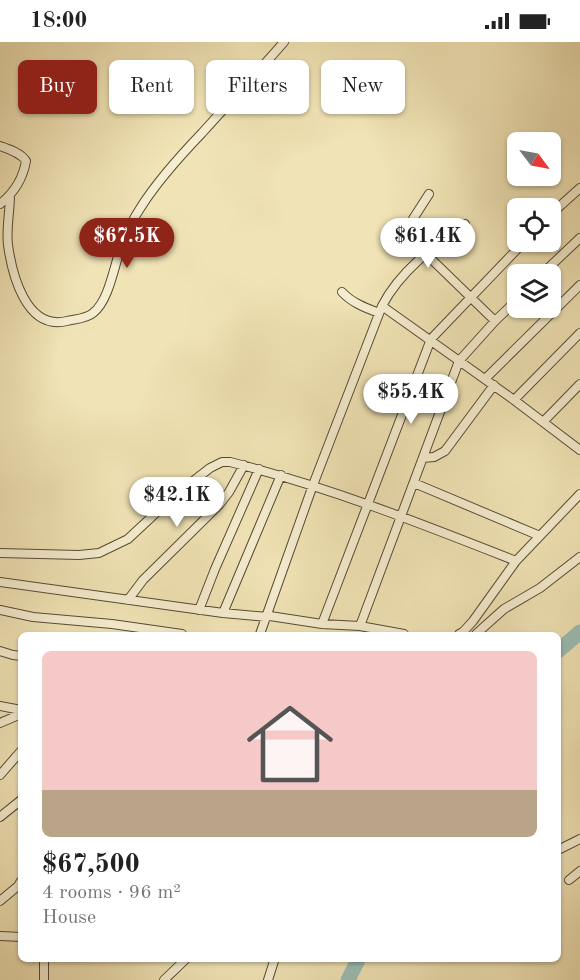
<!DOCTYPE html>
<meta charset="utf-8">
<style>
:root{--surface:#fff;--page:#f6f6f6;--text:#222;--muted:#767676;--accent:#8f2418}
body{margin:0;font-family:"Old Standard TT",serif;background:var(--page);color:var(--text);height:100vh;display:flex;flex-direction:column;font-size:22px;white-space:nowrap}
*{box-sizing:border-box;margin:0}
p{font-size:20px;color:var(--muted)}
.icon{flex:none;width:33px;height:33px;fill:none;stroke:currentColor;stroke-width:2;stroke-linecap:round;stroke-linejoin:round}
.map{position:relative;flex:1;overflow:hidden}
.panel{position:absolute;left:18px;top:590px;width:543px;height:330px;display:flex;flex-direction:column;background:var(--surface);border-radius:9px;box-shadow:0 2px 4px #0004}
.panel>*{flex:none}
.hud{position:absolute;left:18px;top:18px;width:544px;height:54px;display:flex;gap:12px}
.needle{width:39px;rotate:122deg}
.controls{position:absolute;left:507px;top:90px;display:grid;gap:12px}
.controls a{display:grid;place-items:center;width:54px;height:54px;border-radius:9px;background:var(--surface);box-shadow:0 2px 4px #0004;font-size:30px}
.price{position:absolute;translate:-50% -51px;padding:0 14px;border-radius:21px;background:#fff;color:#222;font-size:20px;line-height:39px;filter:drop-shadow(0 2px 3px #0008)}
.price::after{content:'';position:absolute;left:50%;top:36px;width:18px;height:14px;margin-left:-9px;background:inherit;clip-path:polygon(0 0,100% 0,50% 100%)}
.price.current{background:var(--accent);color:#fff}
ul{padding:0;list-style:none}
li{display:grid;align-content:center;gap:12px;height:318px;padding:0 24px}
li span{display:grid;place-items:center;height:186px;border-radius:9px;color:#555}
li>.icon{margin-inline-start:auto}
span .icon{width:108px;height:108px;fill:#fffc;stroke-width:1}
li b{font-size:26px}
.tag{padding:0 21px;border-radius:9px;background:var(--surface);box-shadow:0 2px 4px #0004;font-size:21px;line-height:54px}
.tag.current{background:var(--accent);color:#fff}
.status{display:flex;justify-content:space-between;align-items:center;height:42px;padding:0 30px;background:var(--surface);direction:ltr}
.status svg{height:16px;fill:currentColor}
.map>svg:first-child{display:block}
.lines{fill:none;stroke-linecap:round;stroke-linejoin:round}
.river{stroke:#9bbdb4;stroke-width:15}
.minor-casing{stroke:#564a34;stroke-width:10}
.minor{stroke:#f5edcf;stroke-width:8}
</style>
<div class="status"><b>18:00</b><svg viewBox="0 0 49 12"><path d="M0 12V9h3v3zM5 12V6h3v6zM10 12V3h3v9zM15 12V0h3v12zM26 1h20v11H26zM47 4h2v5h-2z"/></svg></div>
<div class="map">
<svg width="580" height="938" viewBox="0 0 580 938">
<rect width="100%" height="100%" fill="#f0e3b5"/>
<filter id="stains"><feTurbulence type="fractalNoise" baseFrequency=".00333" numOctaves="4"/><feColorMatrix values="0 0 0 0 .2 0 0 0 0 .09 0 0 0 0 .02 0 0 0 .5 -.17"/></filter>
<radialGradient id="worn" r=".72"><stop offset=".6" stop-color="#630" stop-opacity="0"/><stop offset="1" stop-color="#630" stop-opacity=".3"/></radialGradient>
<g class="lines">
<!-- river -->
<path class="river" d="M558,609L580,590
M348,938L359,916"/>
<!-- minor casing -->
<g class="minor-casing">
<path id="minor" d="M0,104C9,107 21,111 26,119C23,136 14,151 0,162
M429,152L413,177V180L433,205
M10,153C10,169 6,187 8,203C12,232 26,289 67,279C75,277 86,277 93,271C109,259 114,224 121,205C126,192 133,177 141,165C158,138 180,114 202,91C229,61 257,31 284,0
M550,173L580,146
M426,212L495,279
M542,232L580,196
M342,250C352,261 366,266 379,271
M382,264L514,358L580,408
M485,337L580,243
M514,358L580,291
M543,380L580,342
M423,416L434,415L445,409L494,343
M414,441L540,494
M0,511L79,513L99,511L128,497L174,454L210,426L222,420H230C329,445 422,482 516,519
M0,540L223,571L267,575L270,574L322,582L360,584L404,592
M128,558L143,538L219,463L229,450L244,423
M0,568L33,575L112,582L182,592
M199,568L215,527L259,427
M223,571L281,433
M322,582L431,297L524,200
M360,584L459,319L495,279L518,257
M260,592L313,443L382,264C400,229 433,205 465,182
M459,592L463,590L473,579L516,519L580,452
M476,592L504,567L540,546L580,515
M0,609L13,613L21,614
M0,664L21,668
M0,681L21,672
M0,733L21,709
M0,775L21,758
M558,808L580,797
M569,838L580,829
M0,859L18,844L21,839
M0,894L21,895
M44,938V916
M164,938L187,916
M268,938L275,916"/>
</g>
<!-- minor -->
<use href="#minor" class="minor"/>
</g>
<rect width="100%" height="100%" filter="url(#stains)"/>
<rect width="100%" height="100%" fill="url(#worn)"/>
</svg>
<div class="controls">
<a><svg class="needle" viewBox="-14 -14 28 28"><path d="M0-13l5 13h-10z" fill="#e53935"/><path d="M0 13l5-13h-10z" fill="#767676"/></svg></a>
<a><svg class="icon" aria-label="locate" viewBox="0 0 24 24"><circle cx="12" cy="12" r="6"/><path d="M12 2v4M12 18v4M2 12h4M18 12h4"/></svg></a>
<a><svg class="icon" aria-label="layers" viewBox="0 0 24 24"><path d="M12 4l9 5-9 5-9-5zM3 14l9 5 9-5"/></svg></a>
</div>
<b class="price current" style="left:127px;top:227px">$67.5K</b>
<b class="price" style="left:428px;top:227px">$61.4K</b>
<b class="price" style="left:411px;top:383px">$55.4K</b>
<b class="price" style="left:177px;top:486px">$42.1K</b>
<div class="hud">
<a class="tag current">Buy</a>
<a class="tag">Rent</a>
<a class="tag">Filters</a>
<a class="tag">New</a>
</div>
<section class="panel">
<ul>
<li><span style="background:linear-gradient(#f6c9c9 75%,#b9a48a 0)"><svg class="icon" aria-label="home" viewBox="0 0 24 24"><path d="M3 11l9-7 9 7M6 9v11h12V9"/></svg></span><div><b>$67,500</b><p>4 rooms · 96 m²</p><p>House</p></div></li>
</ul>
</section>
</div>
